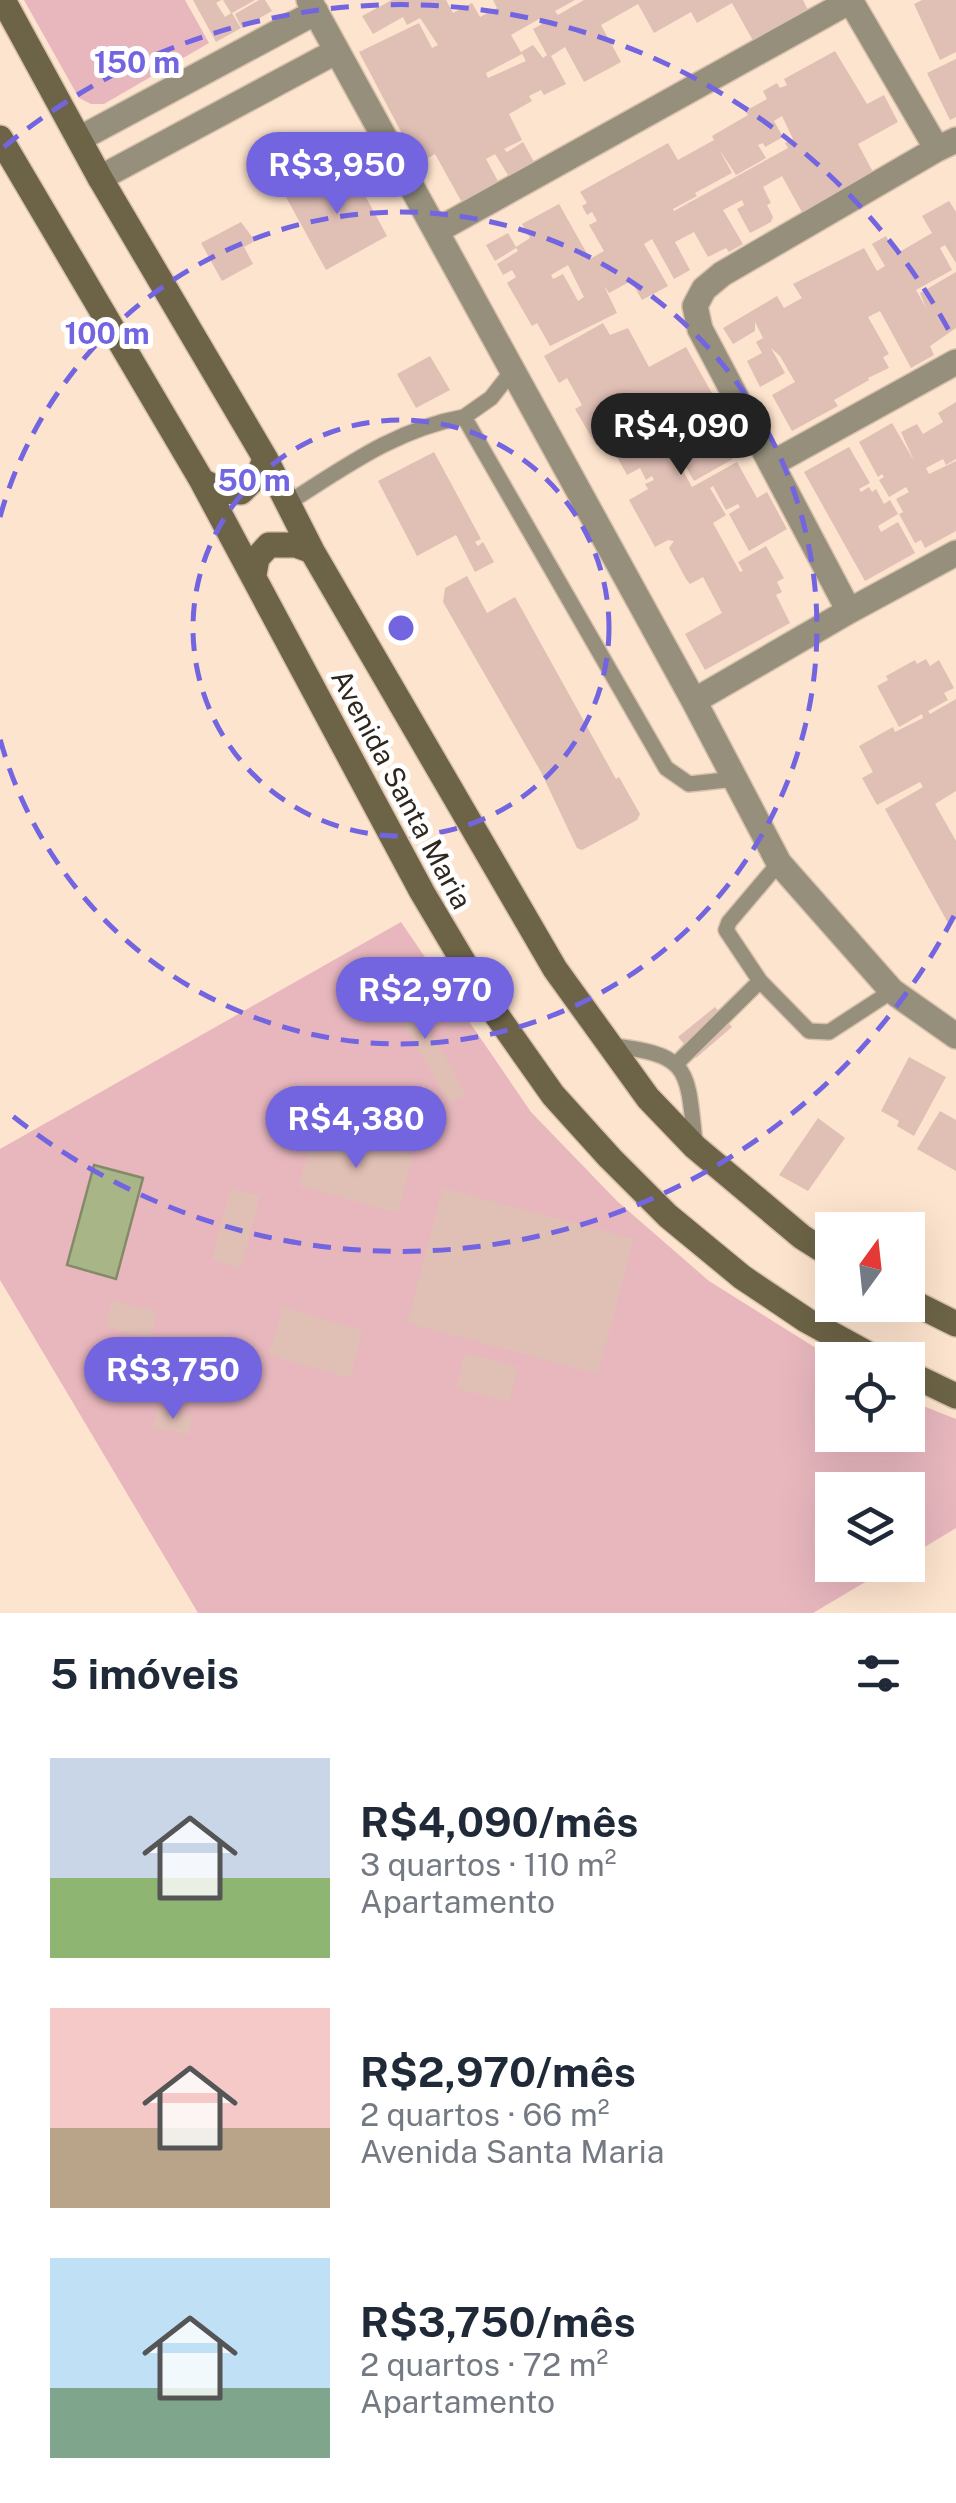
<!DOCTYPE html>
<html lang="pt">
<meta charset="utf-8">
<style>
:root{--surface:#fff;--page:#f2f2f3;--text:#1f2937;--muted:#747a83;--accent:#7365e0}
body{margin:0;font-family:"Public Sans",sans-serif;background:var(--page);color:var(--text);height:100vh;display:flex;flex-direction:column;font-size:38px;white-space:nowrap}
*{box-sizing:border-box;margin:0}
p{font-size:32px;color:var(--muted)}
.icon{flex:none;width:55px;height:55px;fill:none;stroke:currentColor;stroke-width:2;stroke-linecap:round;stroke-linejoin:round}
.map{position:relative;height:1613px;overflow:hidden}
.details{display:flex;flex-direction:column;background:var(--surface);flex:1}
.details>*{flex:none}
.needle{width:65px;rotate:15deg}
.tools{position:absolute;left:815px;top:1212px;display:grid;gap:20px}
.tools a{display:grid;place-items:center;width:110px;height:110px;border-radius:0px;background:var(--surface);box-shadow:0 10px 40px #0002;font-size:50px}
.price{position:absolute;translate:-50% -85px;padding:0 22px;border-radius:35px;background:var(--accent);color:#fff;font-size:32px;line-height:65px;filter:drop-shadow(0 2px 5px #0008)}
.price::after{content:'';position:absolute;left:50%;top:60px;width:30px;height:22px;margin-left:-15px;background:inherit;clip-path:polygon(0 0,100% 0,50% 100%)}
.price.on{background:#222;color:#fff}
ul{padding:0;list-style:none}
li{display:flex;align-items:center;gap:30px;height:250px;padding:0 50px}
li span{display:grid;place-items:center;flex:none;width:280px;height:200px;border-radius:0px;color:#555}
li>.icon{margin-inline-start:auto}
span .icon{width:120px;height:120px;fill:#fffc;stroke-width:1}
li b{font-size:42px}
h2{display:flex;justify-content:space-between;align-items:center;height:120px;padding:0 50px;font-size:42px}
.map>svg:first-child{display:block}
.green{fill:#e8b7be}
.water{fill:#a8b587;stroke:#848a68;stroke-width:2.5}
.building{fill:#e0bfb5;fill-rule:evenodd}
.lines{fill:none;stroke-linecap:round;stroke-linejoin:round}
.service-casing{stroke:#d8c2ae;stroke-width:18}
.minor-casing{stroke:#d8c2ae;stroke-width:28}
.secondary-casing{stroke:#d8c2ae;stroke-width:28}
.service{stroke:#958f7b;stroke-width:15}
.minor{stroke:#958f7b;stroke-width:25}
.secondary{stroke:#6d6447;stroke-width:25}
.ring{fill:none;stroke:#7365e0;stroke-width:5;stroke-dasharray:18 12}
.labels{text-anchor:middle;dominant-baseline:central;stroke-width:10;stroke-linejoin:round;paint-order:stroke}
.street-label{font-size:28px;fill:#2f261e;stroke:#fff}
.centre{fill:#7365e0;stroke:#fff;stroke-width:5}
.ring-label{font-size:30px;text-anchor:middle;font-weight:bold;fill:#7365e0;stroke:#fff;stroke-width:10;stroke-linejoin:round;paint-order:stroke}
</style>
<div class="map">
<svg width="956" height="1613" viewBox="0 0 956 1613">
<rect width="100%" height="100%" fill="#fde4ce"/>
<!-- green -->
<path class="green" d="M24,0H185L209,43L104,104H91L79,98Z
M401,922L531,1112L617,1201L709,1281L835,1360L832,1435H908V1400L956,1419V1528L908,1557V1490H832V1565H894L813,1613H198L0,1280V1149Z"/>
<!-- water -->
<path class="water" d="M94,1165L143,1178L116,1279L67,1265Z"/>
<!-- building -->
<path class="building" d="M193,0H221L216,3L225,17L231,13L223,0H255L232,13L241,28L216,42Z
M259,0H265L272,11L242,28L235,14Z
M392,0H446L453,13L472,3L480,17L497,8L493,0H575L555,11L558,15L584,0H803L811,16L756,46L732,3L697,23L691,12L654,33L638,4L601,25L621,62L584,82L565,47L551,56L566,84L544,95L541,90L529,96L532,101L509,114L522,140L504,149L507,152L523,142L538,169L513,183L495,154L486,159L499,183L465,208L435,154L418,164L359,52L419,23L432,48L438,45L420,18L407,25L403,17L373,34L362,16ZM539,19L542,24L533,29L547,55L543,58L533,45L521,52L526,61L488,78L486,73L522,54L511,35Z
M922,0H956V52L940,60L914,4Z
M835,51L867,104L884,95L898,122L858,144L873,172L838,191L840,196L804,216L782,176L763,187L771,203L767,205L773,217L771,222L750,233L737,209L744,205L742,200L723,210L743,244L729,252L726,248L708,257L694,232L675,242L690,270L674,279L652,239L644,244L668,286L642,300L631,281L609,293L604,286L617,313L550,346L537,323L532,326L507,283L516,277L512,270L503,275L497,264L518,251L516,248L495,261L486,245L508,233L516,247L530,238L522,224L559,204L590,259L604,251L589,225L597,221L592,212L587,215L582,206L587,203L580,192L668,143L678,160L714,140L712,136L748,115L745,111L767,99L763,91L777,83L780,88L787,85L784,79ZM782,116L793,139L785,143L788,148L674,211L673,209L697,196L695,193L732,173L719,149L736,175L766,158L758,145L763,143L765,147L783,137L774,121ZM568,265L584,297L578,301L563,274L553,279L551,275Z
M956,59V117L950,120L927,73Z
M348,164L387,236L326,270L286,197Z
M949,201L956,212V263L945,245L940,248L952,270L916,290L926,308L920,293L956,272V328L930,346L934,355L911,368L880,311L868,317L889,354L883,357L889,368L868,378L869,380L834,400L838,406L792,431L772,395L795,382L780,356L771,348L785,373L760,387L747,361L762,353L756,342L763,338L755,322V331L733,344L723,328L777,296L784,308L802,298L793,284L864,248L877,271L885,266L872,244L886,236L896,254L932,233L922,216Z
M241,222L255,241L244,247L253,264L222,281L201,243Z
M603,323L610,335L628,328L649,367L686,347L727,420L716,429L733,459L694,481L682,460L678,462L692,487L737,462L757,498L767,492L787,529L749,551L729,514L740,507L738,504L726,510L713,486L710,488L726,515L713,523L740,572L743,571L738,562L766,546L784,578L777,582L782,592L776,595L790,623L705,670L685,634L722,613L703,577L690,584L686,579L669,548L674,541L668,540L655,547L629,500L648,489L645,484L654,480L652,476L646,480L640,468L627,475L607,439L596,445L575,409L582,405L567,378L559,383L544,356ZM641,394L644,399L649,396L657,411L689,395L690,397L656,416L664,431L662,432L652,414L648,417L635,397Z
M430,356L450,390L416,408L397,374Z
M956,402V459L946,465L943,459L926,468L929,474L925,476L956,461V531L925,548L921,540L915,543L899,514L903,512L896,499L909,492L906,487L889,497L879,480L884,477L882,474L878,477L859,442L892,423L914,461L901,432L917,424L923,434L943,422L938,413Z
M849,447L870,483L859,489L861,492L869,487L872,492L876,489L884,504L890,500L898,514L878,526L881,532L898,522L915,553L865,581L804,472Z
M434,452L481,539L475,542L478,546L483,542L494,562L475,572L456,535L417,556L378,481Z
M467,576L487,613L515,597L616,779L619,777L640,814L637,820L582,850L577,848L541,772L443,602L445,588Z
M926,659L930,666L939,660L954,688L944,693L948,700L928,711L930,714L956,699V791L935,804L956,841V919L948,923L885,809L923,787L920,782L877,805L862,778L873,772L859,746L893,727L895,732L923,718L922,714L899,727L877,686L888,680L886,676L915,660L917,664Z
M402,982L462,1087L465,1095L449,1103L385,992Z
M715,1007L732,1027L696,1058L678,1037Z
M909,1057L946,1077L914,1136L897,1126L899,1121L881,1111Z
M940,1111L956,1120V1171L917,1149Z
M818,1118L845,1138L808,1191L779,1175Z
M314,1130L413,1156L398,1213L299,1186Z
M231,1188L260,1196L241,1268L212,1260Z
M443,1188L634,1239L598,1374L407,1323Z
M112,1300L157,1312L150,1338L105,1326Z
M283,1307L363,1331L350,1378L269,1355Z
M465,1353L518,1367L509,1402L456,1388Z
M158,1408L192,1417L188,1435L153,1427Z"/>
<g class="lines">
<!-- service casing -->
<g class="service-casing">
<path id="service" d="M513,370L491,398L464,417L666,768L689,784L735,779
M288,503C345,467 396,429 464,417
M779,863L729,922L726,930L760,981L809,1031L829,1032L892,991
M607,1045C690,1055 687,1065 695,1143
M677,1063L760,981"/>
</g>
<!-- minor casing -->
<g class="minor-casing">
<path id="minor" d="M309,0L694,701L779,863L892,991L956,1036
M850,0L937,149L956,140
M79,139L316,12
M937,149L722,274L704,289L695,306L700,329L849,611L956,553
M100,178L337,51
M436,231L850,1
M773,463L956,362
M694,701L849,611"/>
</g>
<!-- secondary casing -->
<g class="secondary-casing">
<path id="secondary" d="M3,0L100,178L265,458L312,551L555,969L648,1098L695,1147L802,1237L832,1256
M0,138L202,481L422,892L486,1000L553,1095L610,1158L668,1216L742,1277L806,1320L879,1360
M202,481L222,491L241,492L260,473L265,458
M254,575L257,558L269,545H296L312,551
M908,1300L956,1324
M908,1373L956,1396"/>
</g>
<!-- service -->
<use href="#service" class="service"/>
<!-- minor -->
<use href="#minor" class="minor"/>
<!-- secondary -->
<use href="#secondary" class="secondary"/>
</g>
<!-- distance rings -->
<g class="ring">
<circle cx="401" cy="628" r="208"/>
<path d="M0 517A416 416 0 1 1 0 739"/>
<path d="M954 916A624 624 0 0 1 4 1109M4 147A624 624 0 0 1 954 340"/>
</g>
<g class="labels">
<!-- street labels -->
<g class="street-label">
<text transform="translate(402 789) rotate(62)">Avenida Santa Maria</text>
</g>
</g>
<circle cx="401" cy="628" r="15" class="centre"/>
<g class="ring-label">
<text x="137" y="73">150 m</text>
<text x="107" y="344">100 m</text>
<text x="254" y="491">50 m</text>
</g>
</svg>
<div class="tools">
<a><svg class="needle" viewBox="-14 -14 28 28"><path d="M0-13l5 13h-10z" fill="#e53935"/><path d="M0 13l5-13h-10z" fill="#747a83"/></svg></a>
<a><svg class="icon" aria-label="locate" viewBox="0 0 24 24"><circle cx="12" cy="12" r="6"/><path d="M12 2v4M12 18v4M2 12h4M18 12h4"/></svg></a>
<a><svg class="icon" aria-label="layers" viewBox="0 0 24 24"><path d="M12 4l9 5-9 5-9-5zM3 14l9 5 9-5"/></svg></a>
</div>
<b class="price" style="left:337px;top:217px">R$3,950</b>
<b class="price on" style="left:681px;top:478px">R$4,090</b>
<b class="price" style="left:425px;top:1042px">R$2,970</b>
<b class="price" style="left:356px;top:1171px">R$4,380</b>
<b class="price" style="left:173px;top:1422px">R$3,750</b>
</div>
<section class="details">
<h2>5 imóveis<svg class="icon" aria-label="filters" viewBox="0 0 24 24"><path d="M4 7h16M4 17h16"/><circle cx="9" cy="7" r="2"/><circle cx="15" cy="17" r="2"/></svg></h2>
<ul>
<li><span style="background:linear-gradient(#c9d6e8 60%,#8fb573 0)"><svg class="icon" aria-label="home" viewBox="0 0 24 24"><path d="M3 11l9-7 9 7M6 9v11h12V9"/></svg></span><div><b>R$4,090/mês</b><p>3 quartos · 110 m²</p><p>Apartamento</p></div></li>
<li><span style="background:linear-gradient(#f6c9c9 60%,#b9a48a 0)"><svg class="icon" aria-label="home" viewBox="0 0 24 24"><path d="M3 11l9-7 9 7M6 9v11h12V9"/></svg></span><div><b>R$2,970/mês</b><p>2 quartos · 66 m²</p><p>Avenida Santa Maria</p></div></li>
<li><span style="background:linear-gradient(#bfe0f5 65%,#7fa58c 0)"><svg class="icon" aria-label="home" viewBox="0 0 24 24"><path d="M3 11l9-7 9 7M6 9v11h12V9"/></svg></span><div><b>R$3,750/mês</b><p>2 quartos · 72 m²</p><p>Apartamento</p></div></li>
</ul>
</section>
